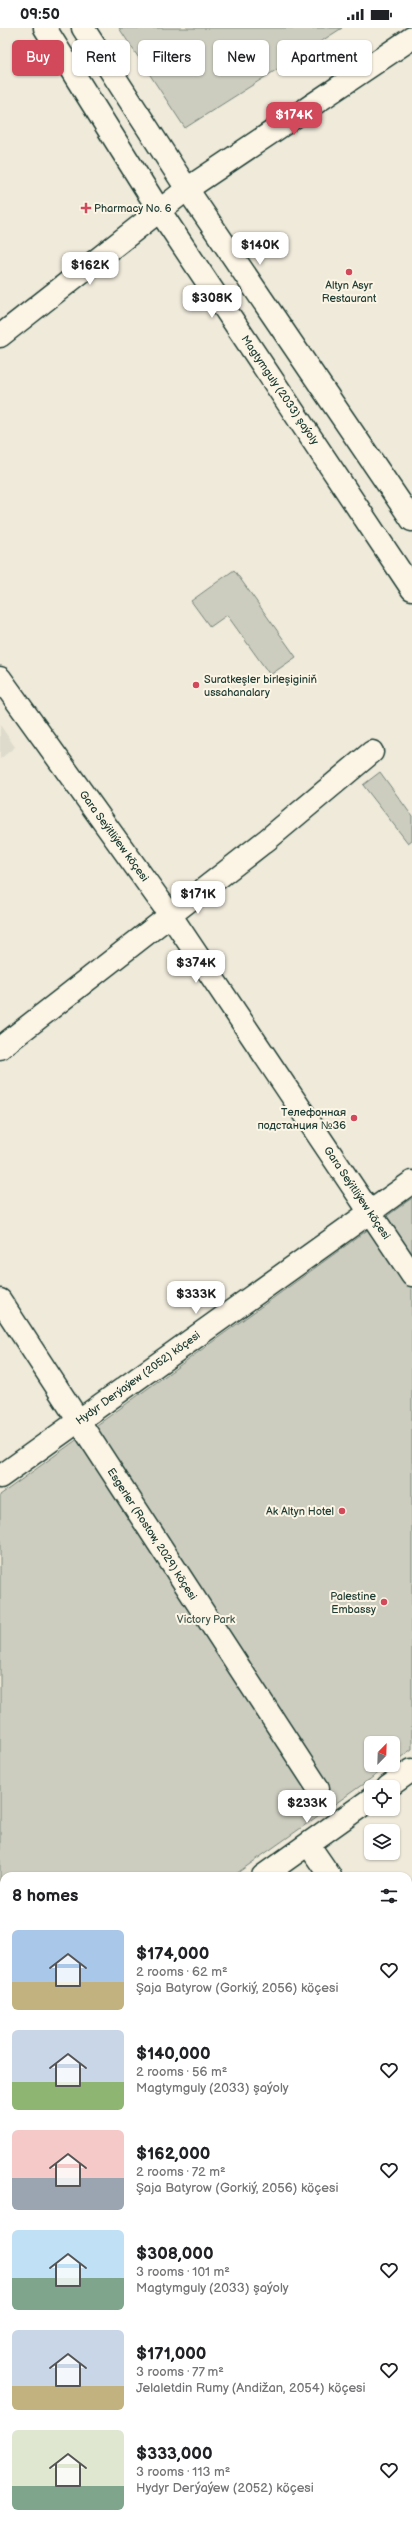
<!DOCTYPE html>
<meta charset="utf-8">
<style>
:root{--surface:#fff;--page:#f2f2f2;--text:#202124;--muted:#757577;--accent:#d1495b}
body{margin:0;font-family:"Balsamiq Sans",sans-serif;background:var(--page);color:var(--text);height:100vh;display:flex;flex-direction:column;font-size:15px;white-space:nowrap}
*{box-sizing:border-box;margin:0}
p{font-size:13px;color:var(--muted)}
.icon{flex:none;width:22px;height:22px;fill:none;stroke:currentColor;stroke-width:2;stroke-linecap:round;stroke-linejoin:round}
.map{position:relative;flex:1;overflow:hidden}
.sheet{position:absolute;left:0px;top:1844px;width:412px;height:656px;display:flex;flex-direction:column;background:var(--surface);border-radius:12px 12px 0 0;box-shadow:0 1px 3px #0004}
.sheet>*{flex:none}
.guide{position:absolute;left:12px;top:12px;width:388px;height:36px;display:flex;gap:8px}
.needle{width:26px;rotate:23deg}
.tools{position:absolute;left:364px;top:1708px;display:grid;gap:8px}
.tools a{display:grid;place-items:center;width:36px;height:36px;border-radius:6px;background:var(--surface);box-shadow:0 1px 3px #0004;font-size:20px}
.price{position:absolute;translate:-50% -34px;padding:0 9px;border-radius:8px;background:#fff;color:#222;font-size:13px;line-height:26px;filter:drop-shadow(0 1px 2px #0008)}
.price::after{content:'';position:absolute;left:50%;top:24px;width:12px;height:9px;margin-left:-6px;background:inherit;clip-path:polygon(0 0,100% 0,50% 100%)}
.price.active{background:var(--accent);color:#fff}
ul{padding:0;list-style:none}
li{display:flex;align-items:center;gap:12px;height:100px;padding:0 12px}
li span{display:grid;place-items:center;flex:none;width:112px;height:80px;border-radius:6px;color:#555}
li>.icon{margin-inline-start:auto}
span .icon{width:48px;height:48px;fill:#fffc;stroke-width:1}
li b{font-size:17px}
h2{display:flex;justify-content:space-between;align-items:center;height:48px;padding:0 12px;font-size:17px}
.chip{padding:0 14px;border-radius:6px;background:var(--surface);box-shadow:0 1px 3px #0004;font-size:14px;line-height:36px}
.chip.active{background:var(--accent);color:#fff}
.status{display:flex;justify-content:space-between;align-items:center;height:28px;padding:0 20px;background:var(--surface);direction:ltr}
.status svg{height:11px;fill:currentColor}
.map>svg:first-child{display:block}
.built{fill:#dedbcc}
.green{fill:#cccdbf;stroke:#76857a}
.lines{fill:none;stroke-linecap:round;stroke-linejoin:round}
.minor-casing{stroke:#1f3d34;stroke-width:25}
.major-casing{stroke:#1f3d34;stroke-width:25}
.minor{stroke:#fcf5e5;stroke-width:22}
.major{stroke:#fcf5e5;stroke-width:22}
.poi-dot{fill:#d1495b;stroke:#fcf5e5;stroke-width:1.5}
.labels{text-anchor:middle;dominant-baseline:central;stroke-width:4;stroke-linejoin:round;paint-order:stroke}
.poi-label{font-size:11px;fill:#1f3d34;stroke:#fcf5e5;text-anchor:end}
.street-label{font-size:11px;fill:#1f3d34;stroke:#fcf5e5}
.park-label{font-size:11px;fill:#425a50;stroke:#fcf5e5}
</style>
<div class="status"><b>09:50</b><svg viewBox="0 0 49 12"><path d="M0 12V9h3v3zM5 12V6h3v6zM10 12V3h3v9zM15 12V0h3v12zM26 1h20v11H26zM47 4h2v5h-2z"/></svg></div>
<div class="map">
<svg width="412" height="2500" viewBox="0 0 412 2500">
<rect width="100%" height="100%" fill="#efeada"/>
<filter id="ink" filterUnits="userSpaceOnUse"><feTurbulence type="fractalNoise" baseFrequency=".025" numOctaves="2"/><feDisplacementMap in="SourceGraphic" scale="8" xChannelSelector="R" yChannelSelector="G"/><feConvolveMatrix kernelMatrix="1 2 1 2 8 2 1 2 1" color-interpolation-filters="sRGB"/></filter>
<g filter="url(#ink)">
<!-- built -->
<path class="built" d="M0,697L15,719L0,731Z
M412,2288V2426L408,2420V2291Z"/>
<!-- green -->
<path class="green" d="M119,0H342L185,100Z
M234,542L296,629L270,647L227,587L210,599L191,573Z
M380,744L412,788V812L408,815L363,757Z
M412,1170V1721L393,1735V1715H371V1737H390L233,1848H4V2009L0,2012V1467Z"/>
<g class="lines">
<!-- minor casing -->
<g class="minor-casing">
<path id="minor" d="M0,308L187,161L412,10
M0,650L171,888L412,1247
M0,1020L268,811L372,724
M0,1272L318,1760
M0,1449L412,1154
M388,1759L412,1742
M308,1816L330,1848
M263,1848L371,1771
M408,1914L412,1918
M408,1999L412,1996
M0,2033L4,2030
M408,2136L412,2140
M0,2167L4,2169
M408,2279L412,2276
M0,2297L4,2292
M408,2449L412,2455
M77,2500L83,2496"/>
</g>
<!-- major casing -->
<g class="major-casing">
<path id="major" d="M45,0L159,182L412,561
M83,0L187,161L412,492"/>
</g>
<!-- minor -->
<use href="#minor" class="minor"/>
<!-- major -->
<use href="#major" class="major"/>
</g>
</g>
<!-- markers -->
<g class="poi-dot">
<path d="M84 174h4v4h4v4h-4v4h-4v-4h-4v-4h4z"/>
<circle cx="349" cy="244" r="4"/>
<circle cx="196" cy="657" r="4"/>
<circle cx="354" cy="1090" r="4"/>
<circle cx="342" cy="1483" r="4"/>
<circle cx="384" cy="1574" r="4"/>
</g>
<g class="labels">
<!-- poi labels -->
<g class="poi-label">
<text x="94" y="180" text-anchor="start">Pharmacy No. 6</text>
<text x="349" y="257" text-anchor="middle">Altyn Asyr<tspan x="349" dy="13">Restaurant</tspan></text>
<text x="204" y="651" text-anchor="start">Suratkeşler birleşiginiň<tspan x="204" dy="13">ussahanalary</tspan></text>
<text x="346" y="1084">Телефонная<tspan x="346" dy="13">подстанция №36</tspan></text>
<text x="334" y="1483">Ak Altyn Hotel</text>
<text x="376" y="1568">Palestine<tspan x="376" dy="13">Embassy</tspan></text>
</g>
<!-- street labels -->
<g class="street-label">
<text transform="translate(280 362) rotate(56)">Magtymguly (2033) şaýoly</text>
<text transform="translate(114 808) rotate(54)">Gara Seýitliýew köçesi</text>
<text transform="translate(357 1165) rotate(56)">Gara Seýitliýew köçesi</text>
<text transform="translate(138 1350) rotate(-36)">Hydyr Derýaýew (2052) köçesi</text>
<text transform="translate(152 1506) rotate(57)">Esgerler (Rostow, 2029) köçesi</text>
</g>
<!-- park labels -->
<g class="park-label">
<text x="206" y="1591">Victory Park</text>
</g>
</g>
</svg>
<div class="tools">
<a><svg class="needle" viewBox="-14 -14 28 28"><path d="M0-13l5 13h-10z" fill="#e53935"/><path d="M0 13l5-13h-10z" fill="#757577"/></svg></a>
<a><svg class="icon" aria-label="locate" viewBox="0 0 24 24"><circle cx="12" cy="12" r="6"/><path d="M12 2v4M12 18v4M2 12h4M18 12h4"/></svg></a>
<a><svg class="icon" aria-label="layers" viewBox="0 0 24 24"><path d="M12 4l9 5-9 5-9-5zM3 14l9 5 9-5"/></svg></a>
</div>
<b class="price active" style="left:294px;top:108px">$174K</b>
<b class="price" style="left:260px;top:238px">$140K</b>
<b class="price" style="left:90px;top:258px">$162K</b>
<b class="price" style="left:212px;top:291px">$308K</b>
<b class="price" style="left:198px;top:887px">$171K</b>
<b class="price" style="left:196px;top:956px">$374K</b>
<b class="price" style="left:196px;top:1287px">$333K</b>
<b class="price" style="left:307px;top:1796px">$233K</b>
<div class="guide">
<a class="chip active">Buy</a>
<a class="chip">Rent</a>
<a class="chip">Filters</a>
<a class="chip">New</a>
<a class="chip">Apartment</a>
</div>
<section class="sheet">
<h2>8 homes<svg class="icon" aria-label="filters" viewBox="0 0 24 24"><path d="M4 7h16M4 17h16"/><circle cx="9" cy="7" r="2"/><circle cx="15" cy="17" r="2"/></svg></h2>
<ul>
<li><span style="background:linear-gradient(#a9c7e8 65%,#c2b280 0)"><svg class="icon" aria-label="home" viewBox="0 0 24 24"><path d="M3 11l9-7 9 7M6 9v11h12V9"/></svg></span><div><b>$174,000</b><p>2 rooms · 62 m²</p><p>Şaja Batyrow (Gorkiý, 2056) köçesi</p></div><svg class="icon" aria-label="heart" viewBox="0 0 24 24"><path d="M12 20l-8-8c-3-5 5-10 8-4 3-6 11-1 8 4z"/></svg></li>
<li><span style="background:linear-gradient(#c9d6e8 65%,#8fb573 0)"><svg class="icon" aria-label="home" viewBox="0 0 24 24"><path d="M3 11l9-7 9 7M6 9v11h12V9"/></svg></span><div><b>$140,000</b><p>2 rooms · 56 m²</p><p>Magtymguly (2033) şaýoly</p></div><svg class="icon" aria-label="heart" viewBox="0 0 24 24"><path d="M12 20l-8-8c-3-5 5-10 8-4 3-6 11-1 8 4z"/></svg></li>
<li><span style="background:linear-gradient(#f6c9c9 60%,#9aa5b1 0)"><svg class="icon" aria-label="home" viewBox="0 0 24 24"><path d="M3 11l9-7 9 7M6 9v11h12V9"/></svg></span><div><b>$162,000</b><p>2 rooms · 72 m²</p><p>Şaja Batyrow (Gorkiý, 2056) köçesi</p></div><svg class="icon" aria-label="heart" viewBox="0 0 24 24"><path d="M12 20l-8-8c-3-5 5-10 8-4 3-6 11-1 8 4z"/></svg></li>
<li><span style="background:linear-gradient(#bfe0f5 60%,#7fa58c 0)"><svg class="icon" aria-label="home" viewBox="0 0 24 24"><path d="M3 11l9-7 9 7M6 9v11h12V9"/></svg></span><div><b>$308,000</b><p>3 rooms · 101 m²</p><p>Magtymguly (2033) şaýoly</p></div><svg class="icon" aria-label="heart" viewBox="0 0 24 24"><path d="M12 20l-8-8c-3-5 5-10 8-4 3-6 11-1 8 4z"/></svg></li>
<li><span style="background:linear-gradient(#c9d6e8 70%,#c2b280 0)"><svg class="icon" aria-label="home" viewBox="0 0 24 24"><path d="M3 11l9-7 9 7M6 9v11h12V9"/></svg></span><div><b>$171,000</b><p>3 rooms · 77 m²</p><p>Jelaletdin Rumy (Andižan, 2054) köçesi</p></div><svg class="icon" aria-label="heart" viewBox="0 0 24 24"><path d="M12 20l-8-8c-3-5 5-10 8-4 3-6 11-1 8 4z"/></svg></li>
<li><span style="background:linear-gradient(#dfe7d0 70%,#7fa58c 0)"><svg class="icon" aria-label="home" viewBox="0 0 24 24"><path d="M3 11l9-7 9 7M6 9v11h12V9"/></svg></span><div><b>$333,000</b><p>3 rooms · 113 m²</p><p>Hydyr Derýaýew (2052) köçesi</p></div><svg class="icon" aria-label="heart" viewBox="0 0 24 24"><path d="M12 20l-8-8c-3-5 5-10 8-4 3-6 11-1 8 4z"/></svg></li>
</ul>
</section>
</div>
